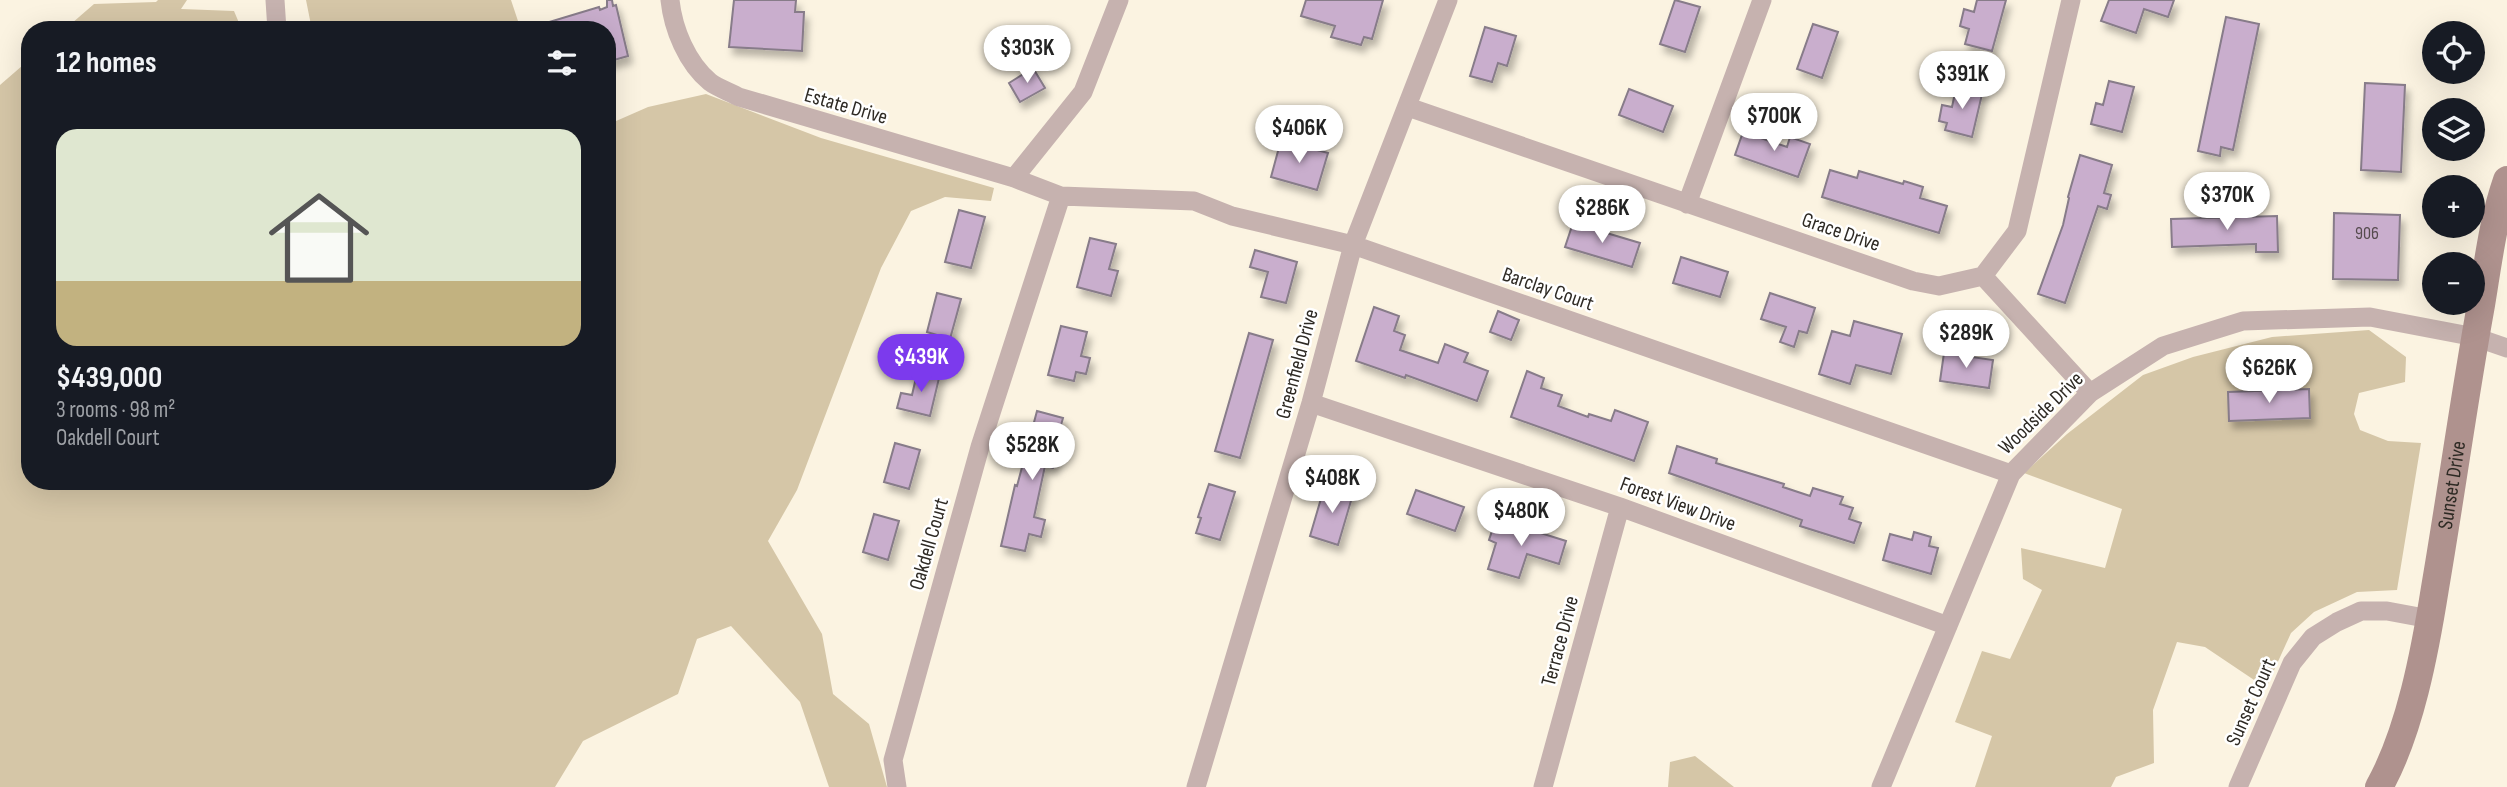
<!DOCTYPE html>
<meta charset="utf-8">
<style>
:root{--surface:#171b24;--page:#242831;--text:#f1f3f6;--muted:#9ea1a6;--accent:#7c3aed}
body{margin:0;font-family:"Sofia Sans Condensed",sans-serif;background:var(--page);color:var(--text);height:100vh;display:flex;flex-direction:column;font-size:26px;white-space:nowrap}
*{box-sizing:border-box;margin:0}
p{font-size:23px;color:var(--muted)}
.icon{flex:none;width:38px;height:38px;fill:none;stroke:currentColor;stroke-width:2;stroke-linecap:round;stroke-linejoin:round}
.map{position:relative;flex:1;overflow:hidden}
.sheet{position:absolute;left:21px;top:21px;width:595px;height:469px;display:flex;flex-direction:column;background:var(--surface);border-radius:28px;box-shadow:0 7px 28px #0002}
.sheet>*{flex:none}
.fabs{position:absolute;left:2422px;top:21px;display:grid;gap:14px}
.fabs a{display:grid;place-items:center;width:63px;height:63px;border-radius:50%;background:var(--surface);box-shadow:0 7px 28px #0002;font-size:35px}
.price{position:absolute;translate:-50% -60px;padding:0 16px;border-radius:24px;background:#fff;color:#222;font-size:23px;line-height:46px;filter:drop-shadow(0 2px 4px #0008)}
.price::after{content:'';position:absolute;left:50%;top:42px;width:21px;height:16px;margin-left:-10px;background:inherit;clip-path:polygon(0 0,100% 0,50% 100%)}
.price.selected{background:var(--accent);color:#fff}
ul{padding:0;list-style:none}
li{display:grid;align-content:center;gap:14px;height:371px;padding:0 35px}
li span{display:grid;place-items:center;height:217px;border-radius:21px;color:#555}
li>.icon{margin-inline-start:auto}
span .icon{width:126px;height:126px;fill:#fffc;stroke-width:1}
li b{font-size:30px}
h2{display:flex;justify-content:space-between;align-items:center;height:84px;padding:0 35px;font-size:30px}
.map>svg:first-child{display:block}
.green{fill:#d5c6a7}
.building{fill:#c9aecd;stroke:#877b89;stroke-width:2;filter:url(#shadow)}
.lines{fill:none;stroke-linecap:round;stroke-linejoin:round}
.minor{stroke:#c6b2af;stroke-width:19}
.secondary{stroke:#af928e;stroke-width:28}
.labels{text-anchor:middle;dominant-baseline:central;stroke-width:5;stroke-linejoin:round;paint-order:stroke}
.number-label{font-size:18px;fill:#554b4e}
.street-label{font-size:21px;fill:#2e2a24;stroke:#fff}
</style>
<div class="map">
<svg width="2507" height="787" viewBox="0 0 2507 787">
<defs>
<filter id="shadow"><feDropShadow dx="4" dy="7" stdDeviation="3.5" flood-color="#0004"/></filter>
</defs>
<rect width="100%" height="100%" fill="#fbf3e1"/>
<!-- green -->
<path class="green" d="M158,0H187L181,9L234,11L242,30H64L94,4L156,2Z
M306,0H511L521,30H312Z
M30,59V481H607V125L648,107L706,94L821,138L994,188L991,201L945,197L911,211L881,268L797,490L768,541L822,634L833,694L869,724L887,787H829L800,702L731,626L697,639L678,694L583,741L555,787H0V85Z
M2369,330L2406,357L2405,382L2359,393L2354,414L2360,430L2388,441L2421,443L2397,590L2357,592L2314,612L2291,633L2266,688L2205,647L2177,642L2153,710L2154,763L2116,777L2111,787H1975L1992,736L1955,722L1982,651L2010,659L2042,590L2023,579L2021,548L2105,568L2122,509L2024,473L2067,434L2143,375L2193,357L2272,337Z
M1695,756L1734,787H1668L1670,762Z"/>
<!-- building -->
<path class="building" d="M607,0H612L613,6L616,5L628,56L607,62V30H536V26L599,7L600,10L607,7Z
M734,0H796L795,12H804L802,51L729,47Z
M1306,0H1383L1372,39L1364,37L1361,45L1331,37L1335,26L1301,16Z
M1675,0L1700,7L1685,52L1660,44Z
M1977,0H2006L1992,51L1965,44L1969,29L1960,26L1964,9L1974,12Z
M2109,0H2174L2168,17L2144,9L2136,33L2101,21Z
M2226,17L2259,24L2233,150L2221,147L2220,156L2198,151Z
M1813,24L1838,32L1822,78L1797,69Z
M1485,27L1516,36L1507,66L1498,63L1492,82L1470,76Z
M1033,68L1045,88L1020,102L1009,83Z
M2109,81L2134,87L2122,132L2091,124L2096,103L2103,105Z
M1957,83L1983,90L1972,137L1945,130L1947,123L1939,121L1942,105L1952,107Z
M2365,83L2405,85L2401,172L2361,170Z
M1629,89L1673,106L1663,132L1619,115Z
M1743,132L1787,147L1790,137L1810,144L1798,177L1735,155Z
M1281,140L1328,153L1317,190L1271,177Z
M2080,155L2112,165L2104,193L2111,195L2107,209L2098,206L2065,303L2038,294L2063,225L2069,198L2068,197Z
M1830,170L1857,178L1859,171L1903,184L1904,181L1923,187L1920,198L1947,206L1939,233L1822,197Z
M959,210L985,217L971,268L945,262Z
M2334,213L2400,215L2398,280L2333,279Z
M2277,216L2278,252H2256V244L2172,247L2171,219Z
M1573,223L1640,243L1632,267L1565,247Z
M1090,238L1116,244L1109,269L1118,271L1111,296L1077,287Z
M1255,250L1297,262L1286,303L1261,297L1268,272L1250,267Z
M1681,257L1728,272L1720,297L1673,283Z
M937,293L961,299L950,339L927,332Z
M1770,293L1815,308L1807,333L1799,331L1794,347L1780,342L1786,327L1761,319Z
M1374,307L1399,316L1394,331L1405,335L1400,350L1438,363L1445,344L1468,353L1464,362L1488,371L1477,401L1406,375L1405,378L1356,361Z
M1498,311L1519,320L1511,340L1490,332Z
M1854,321L1902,334L1891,374L1856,365L1850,384L1819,374L1832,331L1850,336Z
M1061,326L1087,332L1081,356L1090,358L1086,374L1076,372L1074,381L1048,375Z
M1249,333L1273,340L1240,458L1215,451Z
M1944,353L1993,360L1989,388L1940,381Z
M918,369L940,374L930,416L897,408L901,393L912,395Z
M1527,371L1544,378L1541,388L1562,395L1558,406L1588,417L1589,414L1611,421L1615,410L1648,422L1634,461L1511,417Z
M2309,389L2310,418L2229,421L2228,392Z
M1037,411L1063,418L1056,443L1060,444L1053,468L1045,466L1034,517L1045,520L1041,537L1029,534L1025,551L1001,546L1015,485L1017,486Z
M895,443L920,450L909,489L884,482Z
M1677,446L1717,459L1716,463L1784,484L1783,487L1810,496L1813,488L1843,497L1840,504L1853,508L1849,519L1861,523L1854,543L1800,526L1802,520L1669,473Z
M1209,484L1235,492L1220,540L1196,533L1201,518L1198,517Z
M1325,485L1353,494L1338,545L1310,536Z
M1416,490L1464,507L1455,531L1407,514Z
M874,514L899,521L888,560L863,552Z
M1496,519L1566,541L1559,564L1527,554L1519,578L1488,569L1496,543L1489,540Z
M1914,532L1931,537L1929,546L1938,548L1931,574L1883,560L1890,534L1912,540Z"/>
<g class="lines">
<!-- minor -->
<path class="minor" d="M275,0L277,30
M670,0C673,29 687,63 710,82C718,88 730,92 739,97L1014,178L1061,196L1194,201L1232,216L1353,245L2011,474
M1408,107L1913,281L1939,286L1983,276L2017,231L2071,0
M1014,178L1083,92L1119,0
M1687,204L1762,0
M1983,276L2090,393
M1311,403L1620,507L1948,626
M897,787L893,760L980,447L1061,196
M1196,787L1311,403L1353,245L1448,0
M1543,787L1620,507
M1881,787L2011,474L2090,393L2163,346L2243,321L2370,317L2475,337L2507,348
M2238,787L2292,663L2313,637L2337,622L2361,611H2387L2430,619"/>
<!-- secondary -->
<path class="secondary" id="s1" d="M2379,787C2410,732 2425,651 2435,588C2451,494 2464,399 2481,305C2488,263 2493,220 2507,180"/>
</g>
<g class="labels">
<!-- number labels -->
<g class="number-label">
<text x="2367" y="233">906</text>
</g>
<!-- street labels -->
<g class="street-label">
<text transform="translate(846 106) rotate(16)">Estate Drive</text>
<text transform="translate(1841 232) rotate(19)">Grace Drive</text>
<text transform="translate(1548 289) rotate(19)">Barclay Court</text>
<text transform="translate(1297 364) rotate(-75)">Greenfield Drive</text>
<text transform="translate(2041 413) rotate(-44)">Woodside Drive</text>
<text stroke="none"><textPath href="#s1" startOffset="312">Sunset Drive</textPath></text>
<text transform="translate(1678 504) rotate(20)">Forest View Drive</text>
<text transform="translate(929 544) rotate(-74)">Oakdell Court</text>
<text transform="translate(1560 641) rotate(-75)">Terrace Drive</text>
<text transform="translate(2251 702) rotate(-66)">Sunset Court</text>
</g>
</g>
</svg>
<div class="fabs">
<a><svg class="icon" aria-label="locate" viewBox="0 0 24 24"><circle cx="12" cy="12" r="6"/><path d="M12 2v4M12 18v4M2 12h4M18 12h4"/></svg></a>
<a><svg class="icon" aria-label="layers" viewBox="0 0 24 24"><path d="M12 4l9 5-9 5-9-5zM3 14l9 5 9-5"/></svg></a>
<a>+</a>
<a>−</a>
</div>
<b class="price" style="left:1027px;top:85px">$303K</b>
<b class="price" style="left:1962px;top:111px">$391K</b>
<b class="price" style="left:1774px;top:153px">$700K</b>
<b class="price" style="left:1299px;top:165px">$406K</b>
<b class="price" style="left:2227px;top:232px">$370K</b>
<b class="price" style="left:1602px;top:245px">$286K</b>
<b class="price" style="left:1966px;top:370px">$289K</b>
<b class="price selected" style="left:921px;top:394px">$439K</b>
<b class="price" style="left:2269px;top:405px">$626K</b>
<b class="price" style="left:1032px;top:482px">$528K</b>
<b class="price" style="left:1332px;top:515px">$408K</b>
<b class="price" style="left:1521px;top:548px">$480K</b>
<section class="sheet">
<h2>12 homes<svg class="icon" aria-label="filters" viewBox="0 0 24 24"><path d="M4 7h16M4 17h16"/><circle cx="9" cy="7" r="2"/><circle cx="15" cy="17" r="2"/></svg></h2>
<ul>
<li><span style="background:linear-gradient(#dfe7d0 70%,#c2b280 0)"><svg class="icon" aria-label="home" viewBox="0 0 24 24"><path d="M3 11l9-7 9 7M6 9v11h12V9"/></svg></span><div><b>$439,000</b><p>3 rooms · 98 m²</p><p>Oakdell Court</p></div></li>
</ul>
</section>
</div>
